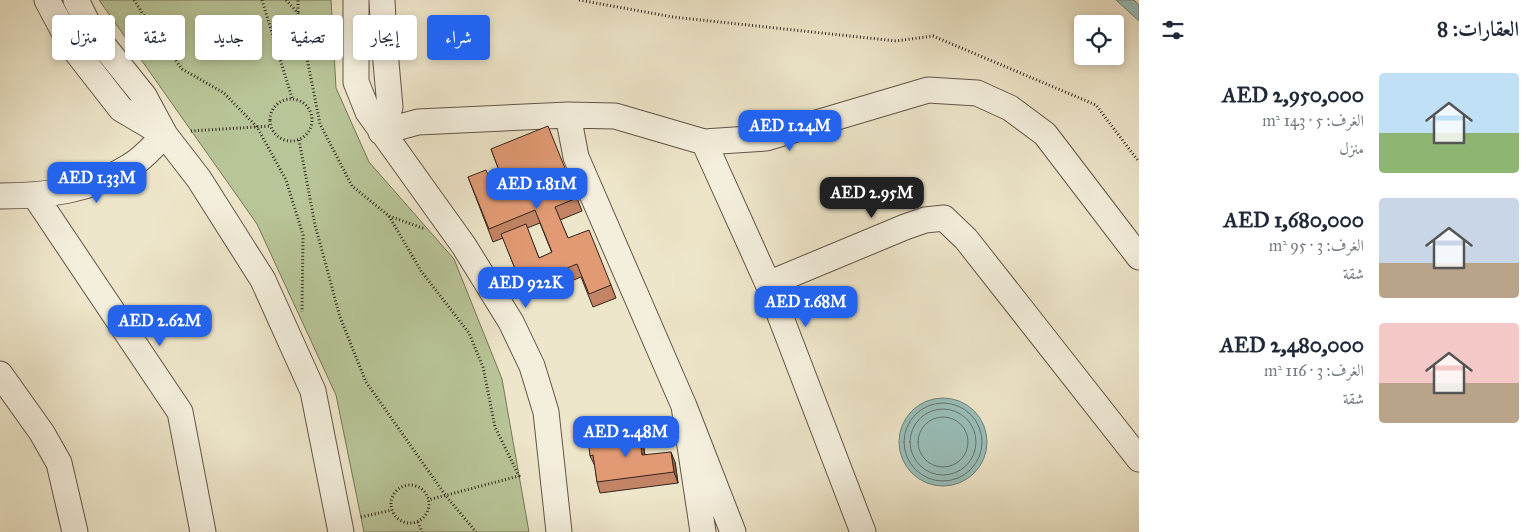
<!DOCTYPE html>
<html lang="ar">
<meta charset="utf-8">
<style>
:root{--surface:#fff;--page:#f2f2f3;--text:#1f2937;--muted:#747a83;--accent:#2563eb}
body{margin:0;font-family:"IM FELL Great Primer",Amiri,serif;background:var(--page);color:var(--text);direction:rtl;height:100vh;display:flex;flex-direction:column;font-size:19px;white-space:nowrap}
*{box-sizing:border-box;margin:0}
p{font-size:16px;color:var(--muted)}
.icon{flex:none;width:28px;height:28px;fill:none;stroke:currentColor;stroke-width:2;stroke-linecap:round;stroke-linejoin:round}
.map{position:relative;flex:1;overflow:hidden;direction:ltr}
.details{display:flex;flex-direction:column;background:var(--surface);width:400px}
.details>*{flex:none}
.top-card{position:absolute;left:15px;top:15px;width:475px;height:45px;direction:rtl;display:flex;gap:10px}
.buttons{position:absolute;left:1074px;top:15px;display:grid;gap:10px}
.buttons a{display:grid;place-items:center;width:50px;height:50px;border-radius:5px;background:var(--surface);box-shadow:0 2px 8px #0003;font-size:25px}
.price{position:absolute;translate:-50% -42px;padding:0 11px;border-radius:10px;background:var(--accent);color:#fff;font-size:16px;line-height:32px;filter:drop-shadow(0 1px 2px #0008)}
.price::after{content:'';position:absolute;left:50%;top:30px;width:15px;height:11px;margin-left:-8px;background:inherit;clip-path:polygon(0 0,100% 0,50% 100%)}
.price.active{background:#222;color:#fff}
ul{padding:0;list-style:none}
li{display:flex;align-items:center;gap:15px;height:125px;padding:0 20px}
li span{display:grid;place-items:center;flex:none;width:140px;height:100px;border-radius:5px;color:#555}
li>.icon{margin-inline-start:auto}
span .icon{width:60px;height:60px;fill:#fffc;stroke-width:1}
li b{font-size:21px}
h2{display:flex;justify-content:space-between;align-items:center;height:60px;padding:0 20px;font-size:21px}
.tag{padding:0 18px;border-radius:5px;background:var(--surface);box-shadow:0 2px 8px #0003;font-size:18px;line-height:45px}
.tag.active{background:var(--accent);color:#fff}
main{display:flex;flex:1;min-height:0}
.map>svg:first-child{display:block}
.green{fill:#b8c598;stroke:#76755a}
.water{fill:#99bfba;stroke:#70817b}
.lines{fill:none;stroke-linecap:round;stroke-linejoin:round}
.shore{stroke:#66726c;stroke-width:1}
.minor-casing{stroke:#625548;stroke-width:27}
.path{stroke:#33251d;stroke-width:3;stroke-dasharray:1 2.5;stroke-linecap:butt}
.minor{stroke:#f4efdd;stroke-width:25}
.wall{fill:#c28464;stroke:#33251d;fill-rule:evenodd}
.shaded-wall{fill:#9e6c51;stroke:#33251d}
.building{fill:#e19a74;stroke:#33251d}
</style>
<main>
<section class="details">
<h2>العقارات: 8<svg class="icon" aria-label="filters" viewBox="0 0 24 24"><path d="M4 7h16M4 17h16"/><circle cx="9" cy="7" r="2"/><circle cx="15" cy="17" r="2"/></svg></h2>
<ul>
<li><span style="background:linear-gradient(#bfe0f5 60%,#8fb573 0)"><svg class="icon" aria-label="home" viewBox="0 0 24 24"><path d="M3 11l9-7 9 7M6 9v11h12V9"/></svg></span><div><b>AED 2,950,000</b><p>الغرف: 5 · 143 m²</p><p>منزل</p></div></li>
<li><span style="background:linear-gradient(#c9d6e8 65%,#b9a48a 0)"><svg class="icon" aria-label="home" viewBox="0 0 24 24"><path d="M3 11l9-7 9 7M6 9v11h12V9"/></svg></span><div><b>AED 1,680,000</b><p>الغرف: 3 · 95 m²</p><p>شقة</p></div></li>
<li><span style="background:linear-gradient(#f6c9c9 60%,#b9a48a 0)"><svg class="icon" aria-label="home" viewBox="0 0 24 24"><path d="M3 11l9-7 9 7M6 9v11h12V9"/></svg></span><div><b>AED 2,480,000</b><p>الغرف: 3 · 116 m²</p><p>شقة</p></div></li>
</ul>
</section>
<div class="map">
<svg width="1139" height="532" viewBox="0 0 1139 532">
<rect width="100%" height="100%" fill="#eee6ca"/>
<filter id="stains"><feTurbulence type="fractalNoise" baseFrequency=".004" numOctaves="4"/><feColorMatrix values="0 0 0 0 .2 0 0 0 0 .09 0 0 0 0 .02 0 0 0 .5 -.17"/></filter>
<radialGradient id="worn" r=".72"><stop offset=".6" stop-color="#630" stop-opacity="0"/><stop offset="1" stop-color="#630" stop-opacity=".3"/></radialGradient>
<!-- green -->
<path class="green" d="M99,0H331L336,88L369,162L454,259L502,379L529,532H364L336,395L257,224Z"/>
<!-- water -->
<path class="water" d="M1116,0H1134L1139,5V21Z
M899 442a44 44 0 1 1 88 0a44 44 0 1 1-88 0Z"/>
<g class="lines">
<!-- shore -->
<path class="shore" d="M904 442a39 39 0 1 1 78 0a39 39 0 1 1-78 0Z
M910 442a33 33 0 1 1 66 0a33 33 0 1 1-66 0Z
M918 442a25 25 0 1 1 50 0a25 25 0 1 1-50 0Z"/>
<!-- minor casing -->
<g class="minor-casing">
<path id="minor" d="M47,0L71,45L121,109L165,135
M76,0L91,30L144,96L165,135L199,179L263,280L313,391L341,532
M356,0V82L368,112L464,246L511,322L532,366L546,412L559,532
M568,115L576,157L684,406
M381,132L418,122L568,115L615,116L704,142L766,138L928,90L977,93L1010,108L1045,134L1139,257
M381,132L390,107L384,40L382,0
M704,142L768,284L863,532
M0,196C45,196 91,191 130,166C143,159 154,145 165,135
M35,196L180,412L203,532
M768,284L905,227L925,220L944,218L966,239L1139,459
M0,374L42,433L59,463L75,532
M703,532L684,406L733,532"/>
</g>
<!-- path -->
<path class="path" d="M134,0L148,22L182,69L224,93L257,127L286,180L303,235L302,312
M262,0L292,98
M286,0L298,13L320,124L352,186L389,216L425,229
M579,0L673,17L896,41L933,36L1096,105L1139,162
M298,12V0
M270 120a21 21 0 1 1 42 0a21 21 0 1 1-42 0Z
M191,131L271,126
M299,140L315,225L340,317L366,382L446,496L476,532
M389,216L421,271L469,333L483,367L495,427L519,476L428,500
M391 504a19 19 0 1 1 38 0a19 19 0 1 1-38 0Z
M361,517L392,510
M418,522L422,532"/>
<!-- minor -->
<use href="#minor" class="minor"/>
</g>
<!-- wall -->
<path class="wall" d="M491,149L577,198L582,211L560,220L568,238L611,285L616,298L593,307L581,277L527,299L503,238L493,242L468,177L492,186L503,181ZM540,223L552,253L539,258L527,228Z
M639,432L643,442L645,455L675,462L678,483L600,493L597,482L595,466L590,456Z"/>
<!-- shaded-wall -->
<path class="shaded-wall" d="M639,432L643,442L646,466L642,455Z
M671,452L675,462L678,483L674,472Z"/>
<!-- building -->
<path class="building" d="M548,126L577,198L555,207L568,238L589,230L611,285L589,294L577,264L522,286L501,234L526,224L539,258L552,252L535,210L489,229L468,177L486,170L492,186L503,181L491,149Z
M639,432L642,455L671,452L674,472L597,482L593,455L590,456L588,439Z"/>
<rect width="100%" height="100%" filter="url(#stains)"/>
<rect width="100%" height="100%" fill="url(#worn)"/>
</svg>
<div class="buttons">
<a><svg class="icon" aria-label="locate" viewBox="0 0 24 24"><circle cx="12" cy="12" r="6"/><path d="M12 2v4M12 18v4M2 12h4M18 12h4"/></svg></a>
</div>
<b class="price" style="left:790px;top:152px">AED 1.24M</b>
<b class="price" style="left:97px;top:204px">AED 1.33M</b>
<b class="price" style="left:537px;top:210px">AED 1.81M</b>
<b class="price active" style="left:872px;top:219px">AED 2.95M</b>
<b class="price" style="left:526px;top:309px">AED 922K</b>
<b class="price" style="left:806px;top:328px">AED 1.68M</b>
<b class="price" style="left:160px;top:347px">AED 2.62M</b>
<b class="price" style="left:626px;top:458px">AED 2.48M</b>
<div class="top-card">
<a class="tag active">شراء</a>
<a class="tag">إيجار</a>
<a class="tag">تصفية</a>
<a class="tag">جديد</a>
<a class="tag">شقة</a>
<a class="tag">منزل</a>
</div>
</div>
</main>
